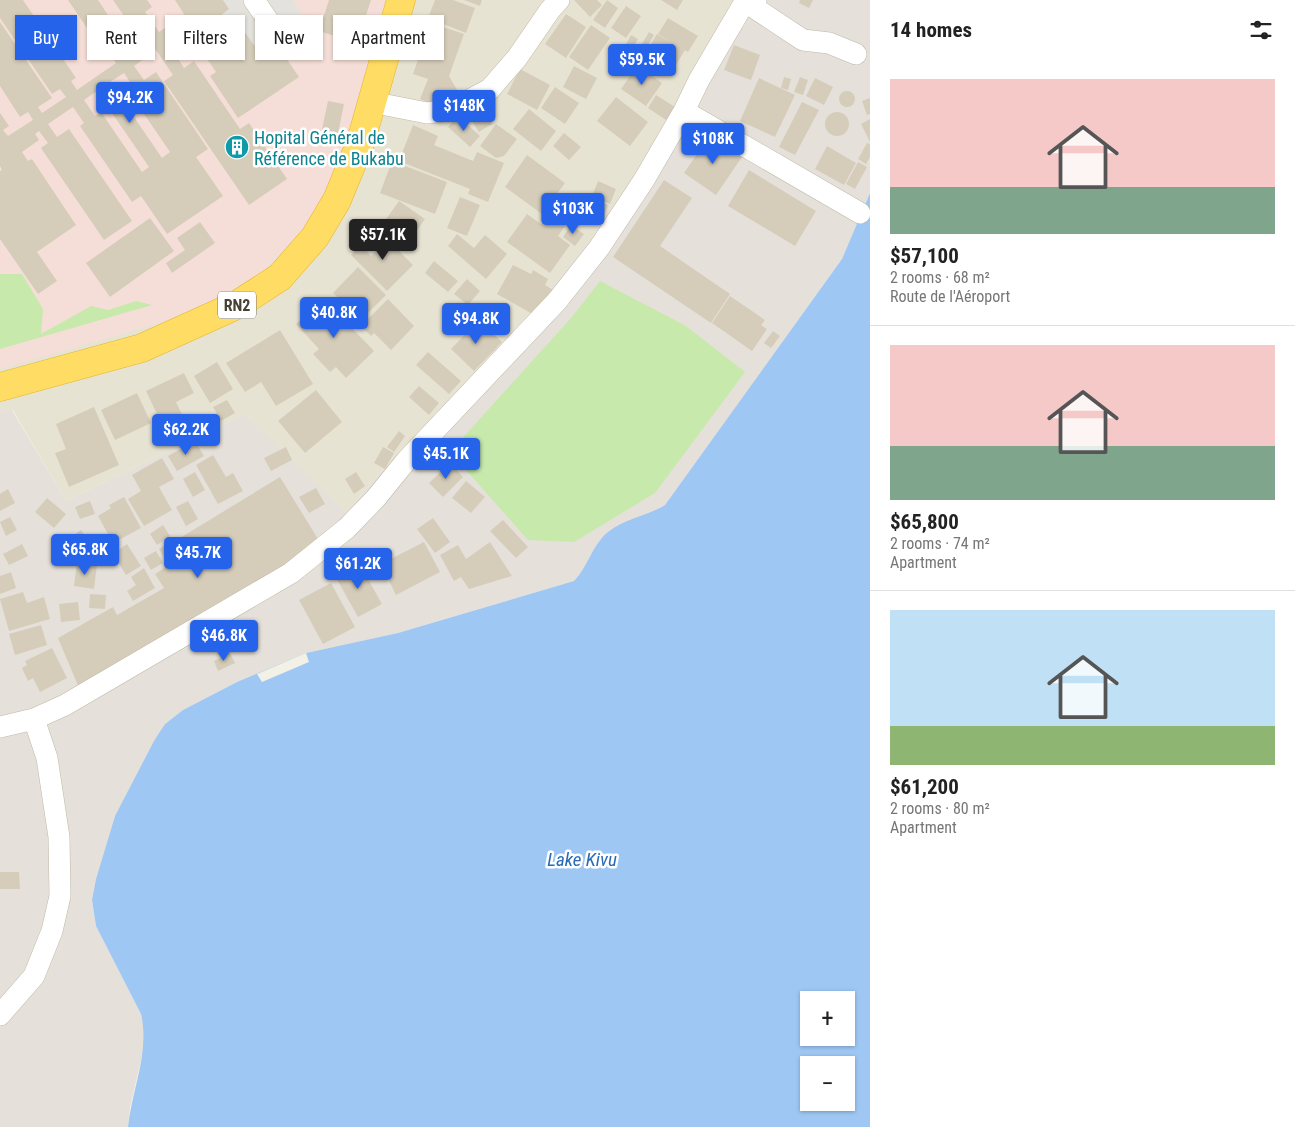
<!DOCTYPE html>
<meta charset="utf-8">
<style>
:root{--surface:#fff;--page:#f6f6f6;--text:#222;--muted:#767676;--line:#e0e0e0;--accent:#2563eb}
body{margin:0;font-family:"Roboto Condensed",sans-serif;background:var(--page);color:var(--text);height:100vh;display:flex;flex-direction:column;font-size:19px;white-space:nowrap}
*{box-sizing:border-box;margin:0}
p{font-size:16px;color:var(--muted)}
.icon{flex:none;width:28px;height:28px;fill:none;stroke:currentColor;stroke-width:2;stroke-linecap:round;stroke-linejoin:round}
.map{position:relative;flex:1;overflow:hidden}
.panel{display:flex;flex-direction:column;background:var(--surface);width:425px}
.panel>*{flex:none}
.guide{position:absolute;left:15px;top:15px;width:475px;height:45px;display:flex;gap:10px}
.fabs{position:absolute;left:800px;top:991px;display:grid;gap:10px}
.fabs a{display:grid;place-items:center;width:55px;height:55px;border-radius:0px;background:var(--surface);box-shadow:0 1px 4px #0004;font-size:25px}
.price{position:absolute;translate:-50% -42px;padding:0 11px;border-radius:5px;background:var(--accent);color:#fff;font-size:16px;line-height:32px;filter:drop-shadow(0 1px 2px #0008)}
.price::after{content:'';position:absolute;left:50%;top:30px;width:15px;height:11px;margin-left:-8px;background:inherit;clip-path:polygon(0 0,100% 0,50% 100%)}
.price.active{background:#222;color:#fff}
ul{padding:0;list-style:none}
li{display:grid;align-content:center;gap:10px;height:265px;padding:0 20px}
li+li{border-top:1px solid var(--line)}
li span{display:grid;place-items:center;height:155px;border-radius:0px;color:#555}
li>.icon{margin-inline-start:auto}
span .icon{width:90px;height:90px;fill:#fffc;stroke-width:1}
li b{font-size:21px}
h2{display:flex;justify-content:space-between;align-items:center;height:60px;padding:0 20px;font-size:21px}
.tag{padding:0 18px;border-radius:0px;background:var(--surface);box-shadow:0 1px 4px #0004;font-size:18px;line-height:45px}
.tag.active{background:var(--accent);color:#fff}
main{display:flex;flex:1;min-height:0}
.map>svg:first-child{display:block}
.residential{fill:#e7e3d3}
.industrial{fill:#e5e1da}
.medical{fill:#f5ded7}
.green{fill:#c7e9ab}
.parking{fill:#e4e2dd}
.water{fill:#9ec7f3;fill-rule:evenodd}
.pier{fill:#f3f0e5}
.building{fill:#d5cdba;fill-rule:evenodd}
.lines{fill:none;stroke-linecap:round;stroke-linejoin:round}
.minor-casing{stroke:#bfb9a7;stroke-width:22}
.highway-casing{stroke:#e4b52e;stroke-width:29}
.minor{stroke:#fff;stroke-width:21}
.highway{stroke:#ffdc64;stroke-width:28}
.labels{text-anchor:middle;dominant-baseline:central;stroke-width:5;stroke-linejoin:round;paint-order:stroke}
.shield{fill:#fff;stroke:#7e7a71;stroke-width:1}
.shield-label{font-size:16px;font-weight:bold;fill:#464134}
.culture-label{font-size:18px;fill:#0d838f;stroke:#fff;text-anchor:start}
.water-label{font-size:19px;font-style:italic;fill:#296bb6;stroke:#fff}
</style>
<main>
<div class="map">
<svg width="870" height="1127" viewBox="0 0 870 1127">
<rect width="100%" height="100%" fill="#f3f0e5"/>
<!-- residential -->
<path class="residential" d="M0,0H758L753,17L736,34L590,242L522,322L378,475L345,514L245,414L66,501L13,410L0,413Z"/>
<!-- industrial -->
<path class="industrial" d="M758,0H870V193L842,259L665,505L600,540L580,575L574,581L398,633L306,653L237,682L183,710L165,724L115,816L96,879L92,900L96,926L141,1014L145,1028L144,1047L130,1107L128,1127H0V413L12,410L66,501L245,414L346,513L378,475L522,322L590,242L736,34L753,17Z"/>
<!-- medical -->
<path class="medical" d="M0,0H397L331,191L295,239L264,271L224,295L163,322L0,369Z"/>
<!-- green -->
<path class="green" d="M0,274H22L43,309L41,334L91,306L108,310L136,301L152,305L0,349Z
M600,281L686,326L745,372L655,493L574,542L528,540L450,452L571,318Z"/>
<!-- parking -->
<path class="parking" d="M223,0H293L302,13L254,45L244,31L234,37L220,16L229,9Z"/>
<!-- water -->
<path class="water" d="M870,193V1127H128C132,1089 150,1052 141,1014L96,926L92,900L96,879L115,816L154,741L165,724L183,710L237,682L306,653L398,633L574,581C588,567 592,545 608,532C624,519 647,516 665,505L842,259ZM809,1000H846V1038H809ZM809,1065H846V1102H809Z"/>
<!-- pier -->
<path class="pier" d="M306,653L309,662L262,682L257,674Z"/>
<!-- building -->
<path class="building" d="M0,0H23L76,78L71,81L77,90L116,63L110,54L106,56L68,0H98L126,42L122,45L128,54L148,40L134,19L129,23L113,0H147L152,7L145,12L159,32L184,14L175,0H223L229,9L220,16L234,37L244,31L254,45L270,34L299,77L238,118L210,76L216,72L201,50L207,47L191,24L167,41L184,68L194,61L240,129L249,123L287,179L249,205L164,81L173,75L156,50L134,66L144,80L156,72L208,149L196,157L223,196L167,234L141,196L132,202L80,126L84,123L73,107L48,124L57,137L69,129L132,221L104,240L41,148L48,143L39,131L35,134L39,140L22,152L28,161L32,159L76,225L37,252L57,281L38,294L0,239V171L2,170L0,166V113L9,126L3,130L8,136L33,120L28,112L20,117L0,86V22L52,98L38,107L42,113L66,97L60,89L52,94L0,18ZM124,73L132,85L127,89L170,152L162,158L110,82ZM97,91L149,167L142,172L101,112L95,116L84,100Z
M329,0H371L357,43L319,31Z
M435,0H453L475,8L466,33L428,18Z
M464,0H482L480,6Z
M574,0H597L602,5L590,17Z
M607,0L618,8L605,28L593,20Z
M661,0H683L677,10Z
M800,0H813L809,8L799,3Z
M626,6L641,16L626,38L611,28Z
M566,14L586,27L566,58L545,44Z
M668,18L698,36L688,52L685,50L671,73L644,56L657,34L675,45L658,34Z
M431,23L464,34L449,76L460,95L439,107L420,99L428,79L413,74Z
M591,25L610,38L588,70L569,57Z
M649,32L654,35L645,50L640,47Z
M631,35L638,39L632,50L625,46Z
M734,45L760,55L751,80L724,70Z
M574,66L597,78L586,99L563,87Z
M637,66L662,83L646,106L621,89Z
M520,69L550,85L537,110L507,94Z
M784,77L791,79L788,90L781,88Z
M800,77L808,80L803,95L794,92Z
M759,78L795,95L775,137L740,121Z
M815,78L833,87L824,105L806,96Z
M555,87L579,103L565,124L541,108Z
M839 99a8 8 0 1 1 16 0a8 8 0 1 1-16 0Z
M656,95L675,107L666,120L648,108Z
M616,97L648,122L630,146L597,121Z
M870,98V114L867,115L862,101Z
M328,101L344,104L337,138L321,134Z
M802,102L819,110L795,155L779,147Z
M479,104L492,124L479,132L466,112Z
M529,109L556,131L541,151L513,129Z
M825 124a12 12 0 1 1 24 0a12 12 0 1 1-24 0Z
M458,116L480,136L470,147L448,127Z
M870,119V142L861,124Z
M496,124L517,139L504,156L496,158L480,146Z
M413,125L438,136L434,145L473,161L477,152L504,163L488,202L468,194L470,189L399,161Z
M564,133L581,147L569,160L553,146Z
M710,135L742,157L716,195L684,173Z
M867,143L870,144V157L866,164L858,159Z
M827,146L856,163L844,185L815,169Z
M527,155L565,183L542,214L505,187Z
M392,161L447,182L435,214L380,193Z
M858,162L867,167L855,189L846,184Z
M749,170L816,211L795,246L728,206Z
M664,180L692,198L660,246L730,294L711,323L613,257Z
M598,181L616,189L610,204L592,196Z
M460,197L480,205L467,236L447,228Z
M590,197L608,205L601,222L583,214Z
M399,201L425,219L405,247L379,229Z
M527,214L541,224L548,214L565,226L558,236L570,245L550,273L507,242Z
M150,218L174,251L110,297L86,263Z
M200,222L215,243L172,273L166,263L185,250L177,238Z
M571,225L584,234L575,246L563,237Z
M376,228L413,265L387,291L351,255L361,245L371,256L379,248L368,236Z
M457,234L474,248L485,235L507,254L486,279L448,246Z
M434,261L458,281L448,292L425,273Z
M513,265L531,274L533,270L548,279L545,285L553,290L538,317L497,294Z
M358,267L386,295L361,320L333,293Z
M467,279L480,291L468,305L454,294Z
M730,296L765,320L761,325L767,329L752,351L712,323Z
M323,298L374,351L346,378L336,367L330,372L313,354L319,349L296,324Z
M388,299L414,326L391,350L374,333L371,336L361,326Z
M479,320L502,342L474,371L451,349Z
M280,330L313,384L276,406L261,382L245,392L226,363Z
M773,331L780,336L771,348L764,343Z
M428,352L461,381L449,394L416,365Z
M217,362L233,389L210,403L194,376Z
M184,373L194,393L176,402L187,425L167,435L146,391Z
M419,386L439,403L429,415L409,397Z
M316,390L342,422L305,453L278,421Z
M137,393L151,423L115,440L101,410Z
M227,400L235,413L221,421L213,407Z
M94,407L119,465L69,487L55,453L66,449L56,424Z
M399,431L405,436L394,452L387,447Z
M195,441L204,456L177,471L168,456Z
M286,447L292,460L271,471L264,458Z
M383,447L394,453L385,469L374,463Z
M213,455L226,477L233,473L243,491L218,504L196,465Z
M162,458L174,479L159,487L172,510L144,526L128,499L141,491L132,475Z
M450,463L463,477L443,497L429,483Z
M195,472L205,490L193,497L183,479Z
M356,472L365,486L354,494L345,479Z
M280,477L321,544L79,688L58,638L113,607L117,615L164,588L155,574L189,552L180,538Z
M466,481L485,497L471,513L452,498Z
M316,488L325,504L309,513L299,497Z
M8,489L15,503L0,511V494Z
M124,497L141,528L113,543L98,516L111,508L109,505Z
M47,498L66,514L54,528L35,512Z
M90,501L95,514L80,519L75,507Z
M188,501L198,519L186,526L176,507Z
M10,517L17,530L6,536L0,522Z
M433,518L450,542L435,553L417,529Z
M503,520L528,547L516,558L490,531Z
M163,525L170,536L157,545L150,534Z
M81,530L92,546L81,553L70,538Z
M174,540L181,551L166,560L159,549Z
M424,542L440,572L396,595L381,564Z
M490,542L512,576L469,589L461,577L454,581L440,555L458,545L466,559Z
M22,544L28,556L9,565L3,554Z
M127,544L141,566L126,575L113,554Z
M156,551L163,563L151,570L144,558Z
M77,562L97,565L94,589L74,586Z
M359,563L382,604L358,617L335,576Z
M144,568L155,588L133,601L127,591L136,585L131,577Z
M11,572L16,588L0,594V576Z
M331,583L355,627L323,644L299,600Z
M23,592L27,603L44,597L50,619L9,631L0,599Z
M90,594L106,595L105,609L89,608Z
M78,602L80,620L61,622L59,604Z
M41,625L47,645L15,655L9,634Z
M52,648L67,678L40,692L33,678L28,681L22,668L27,665L25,661Z
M230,653L235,663L218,671L214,661Z
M0,872H19L20,889H0Z"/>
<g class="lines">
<!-- minor casing -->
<g class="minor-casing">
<path id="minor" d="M254,0L271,25
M756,0L753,7L803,40L829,43L856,54
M371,102L427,113L443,111L464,103L490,89L517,58L550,10L559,0
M684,111L860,213
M0,727L34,719L65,705L291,573L347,528L376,498L406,461L557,301L599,248L644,180L684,111L699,80L743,5L753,7
M0,1015L34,976L52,931L60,896L59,837L47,758L34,719"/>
</g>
<!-- highway casing -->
<g class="highway-casing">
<path id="highway" d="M0,387L142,348L237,305L280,277L315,237L337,200L360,144L401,0"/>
</g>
<!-- minor -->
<use href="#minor" class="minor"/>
<!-- highway -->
<use href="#highway" class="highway"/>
</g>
<!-- icons -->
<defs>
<g id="building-disc" transform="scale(1.25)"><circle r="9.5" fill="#0f9aa8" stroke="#fff"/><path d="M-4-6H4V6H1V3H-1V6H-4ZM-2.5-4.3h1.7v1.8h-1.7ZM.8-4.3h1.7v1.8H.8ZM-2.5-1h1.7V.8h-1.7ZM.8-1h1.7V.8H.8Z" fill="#fff"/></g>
</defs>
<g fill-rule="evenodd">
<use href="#building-disc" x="237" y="147"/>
</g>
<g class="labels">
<!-- shield labels -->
<rect class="shield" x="218" y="291.5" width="38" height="27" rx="4"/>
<g class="shield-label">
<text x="237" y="305">RN2</text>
</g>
<!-- culture labels -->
<g class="culture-label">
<text x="254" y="137">Hopital Général de<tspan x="254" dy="21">Référence de Bukabu</tspan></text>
</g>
<!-- water labels -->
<g class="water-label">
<text x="582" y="859">Lake Kivu</text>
</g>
</g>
</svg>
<div class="fabs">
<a>+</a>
<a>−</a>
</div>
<b class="price" style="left:642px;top:86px">$59.5K</b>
<b class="price" style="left:130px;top:124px">$94.2K</b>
<b class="price" style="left:464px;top:132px">$148K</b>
<b class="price" style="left:713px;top:165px">$108K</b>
<b class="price" style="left:573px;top:235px">$103K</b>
<b class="price active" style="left:383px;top:261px">$57.1K</b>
<b class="price" style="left:334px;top:339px">$40.8K</b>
<b class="price" style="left:476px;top:345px">$94.8K</b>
<b class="price" style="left:186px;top:456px">$62.2K</b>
<b class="price" style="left:446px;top:480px">$45.1K</b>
<b class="price" style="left:85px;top:576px">$65.8K</b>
<b class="price" style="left:198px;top:579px">$45.7K</b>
<b class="price" style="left:358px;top:590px">$61.2K</b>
<b class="price" style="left:224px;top:662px">$46.8K</b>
<div class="guide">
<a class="tag active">Buy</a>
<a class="tag">Rent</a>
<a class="tag">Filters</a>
<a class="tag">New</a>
<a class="tag">Apartment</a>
</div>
</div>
<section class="panel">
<h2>14 homes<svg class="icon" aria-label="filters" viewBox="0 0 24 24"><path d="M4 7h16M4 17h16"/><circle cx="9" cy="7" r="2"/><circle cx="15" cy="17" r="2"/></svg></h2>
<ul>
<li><span style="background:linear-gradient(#f6c9c9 70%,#7fa58c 0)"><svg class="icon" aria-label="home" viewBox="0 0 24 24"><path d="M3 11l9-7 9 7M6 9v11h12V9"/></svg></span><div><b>$57,100</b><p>2 rooms · 68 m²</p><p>Route de l'Aéroport</p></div></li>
<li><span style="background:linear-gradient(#f6c9c9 65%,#7fa58c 0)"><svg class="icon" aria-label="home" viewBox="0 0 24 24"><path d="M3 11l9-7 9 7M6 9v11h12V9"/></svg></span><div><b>$65,800</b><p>2 rooms · 74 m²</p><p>Apartment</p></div></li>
<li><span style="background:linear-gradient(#bfe0f5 75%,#8fb573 0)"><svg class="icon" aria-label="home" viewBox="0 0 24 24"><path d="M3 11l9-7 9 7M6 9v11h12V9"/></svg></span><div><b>$61,200</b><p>2 rooms · 80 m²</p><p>Apartment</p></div></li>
</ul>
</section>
</main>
